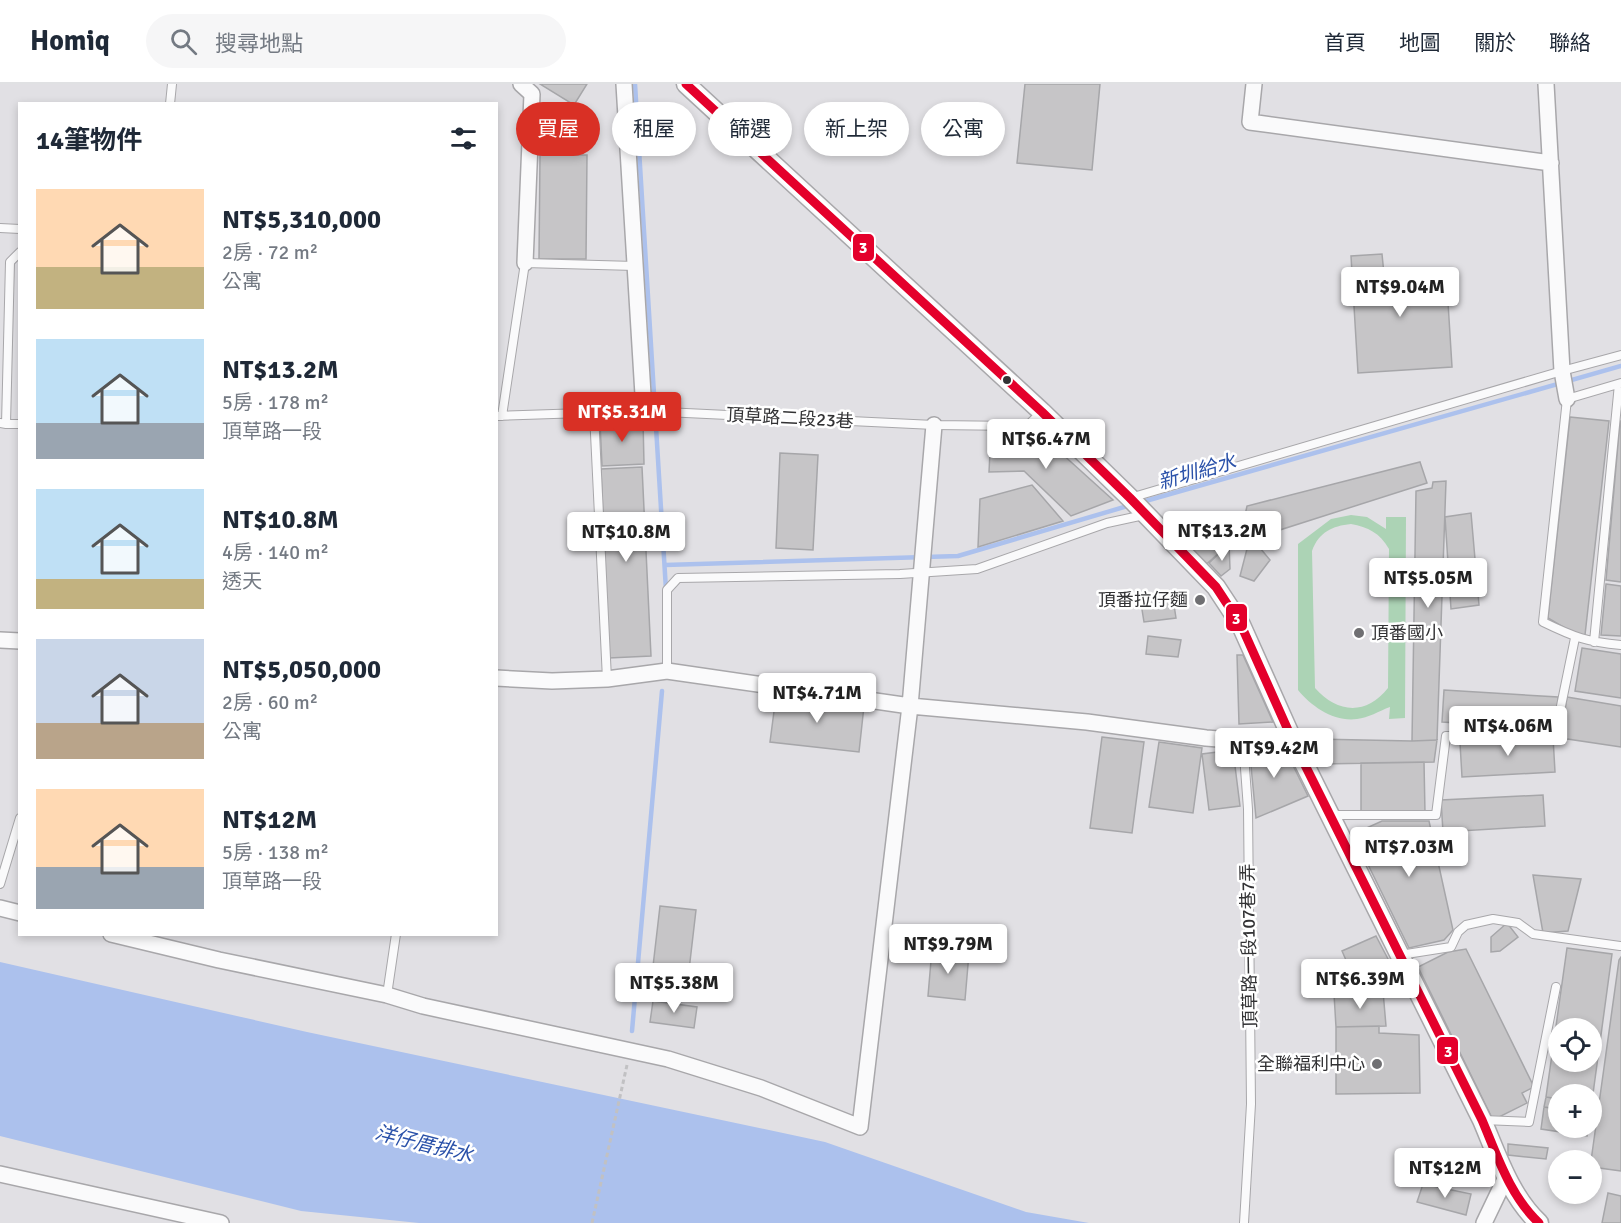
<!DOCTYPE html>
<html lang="zh-TW">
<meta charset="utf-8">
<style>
:root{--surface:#fff;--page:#f6f6f7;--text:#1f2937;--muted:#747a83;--line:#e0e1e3;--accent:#d93025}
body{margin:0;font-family:Signika,"Noto Sans TC",sans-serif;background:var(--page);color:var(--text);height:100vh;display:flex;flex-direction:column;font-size:22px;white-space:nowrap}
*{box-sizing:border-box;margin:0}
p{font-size:20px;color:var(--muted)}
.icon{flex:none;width:33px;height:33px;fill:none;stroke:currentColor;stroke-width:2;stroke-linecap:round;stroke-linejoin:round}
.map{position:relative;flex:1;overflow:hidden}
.sheet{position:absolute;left:18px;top:18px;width:480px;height:834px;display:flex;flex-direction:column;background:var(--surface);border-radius:0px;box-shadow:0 3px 9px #0003}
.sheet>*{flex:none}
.banner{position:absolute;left:516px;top:18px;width:570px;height:54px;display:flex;gap:12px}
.tools{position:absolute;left:1548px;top:934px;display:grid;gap:12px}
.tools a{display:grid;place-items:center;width:54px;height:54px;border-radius:50%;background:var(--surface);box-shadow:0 3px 9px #0003;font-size:30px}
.price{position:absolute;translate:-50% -51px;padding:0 14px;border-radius:6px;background:#fff;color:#222;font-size:20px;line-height:39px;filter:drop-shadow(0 2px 3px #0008)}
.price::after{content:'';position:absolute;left:50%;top:36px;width:18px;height:14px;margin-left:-9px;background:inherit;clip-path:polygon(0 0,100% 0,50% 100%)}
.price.on{background:var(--accent);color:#fff}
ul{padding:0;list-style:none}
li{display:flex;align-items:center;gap:18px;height:150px;padding:0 18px}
li span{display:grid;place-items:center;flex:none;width:168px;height:120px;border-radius:0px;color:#555}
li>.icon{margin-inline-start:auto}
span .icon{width:72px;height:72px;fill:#fffc;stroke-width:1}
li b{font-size:26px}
h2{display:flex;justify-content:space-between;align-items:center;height:72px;padding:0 18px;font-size:26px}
.pill{padding:0 21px;border-radius:27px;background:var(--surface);box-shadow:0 3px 9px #0003;font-size:21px;line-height:54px}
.pill.on{background:var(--accent);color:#fff}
header{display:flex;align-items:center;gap:36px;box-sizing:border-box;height:84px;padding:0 30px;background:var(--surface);border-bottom:2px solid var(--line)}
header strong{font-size:28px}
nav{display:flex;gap:33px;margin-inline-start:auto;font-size:21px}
.search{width:420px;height:54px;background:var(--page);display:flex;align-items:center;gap:15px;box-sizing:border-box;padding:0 21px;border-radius:33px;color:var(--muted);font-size:22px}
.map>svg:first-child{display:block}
.green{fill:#acd3b5;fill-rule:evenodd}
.water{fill:#acc1ed}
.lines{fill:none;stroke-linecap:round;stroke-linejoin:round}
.stream{stroke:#acc1ed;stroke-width:4.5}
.building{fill:#c6c5c7;stroke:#a6a6a9;stroke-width:1.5;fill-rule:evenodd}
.service-casing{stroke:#a8a7aa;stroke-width:10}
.minor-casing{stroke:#a8a7aa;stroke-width:18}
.tertiary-casing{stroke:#a8a7aa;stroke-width:21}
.path{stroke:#c1c1c3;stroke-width:3;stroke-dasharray:4.5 3;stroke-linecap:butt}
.service{stroke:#fafafb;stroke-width:8}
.minor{stroke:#fafafb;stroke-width:15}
.tertiary{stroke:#fafafb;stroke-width:18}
.bus-1-casing{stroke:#fff;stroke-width:14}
.bus-1{stroke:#e4002b;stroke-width:9}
.bus-dot{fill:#323234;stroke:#fff;stroke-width:2}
.poi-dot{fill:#6f6f72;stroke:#fff;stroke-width:2}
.labels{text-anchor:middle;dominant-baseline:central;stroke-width:5;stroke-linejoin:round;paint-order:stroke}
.street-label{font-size:18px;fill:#323234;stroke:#fff}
.poi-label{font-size:18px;fill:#323234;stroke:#fff;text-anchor:end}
.water-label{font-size:20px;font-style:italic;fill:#2a51a9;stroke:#fff}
.line-badge{stroke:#fff;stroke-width:2}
.badge-label{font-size:16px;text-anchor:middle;font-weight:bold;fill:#fff}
</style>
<header>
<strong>Homiq</strong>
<div class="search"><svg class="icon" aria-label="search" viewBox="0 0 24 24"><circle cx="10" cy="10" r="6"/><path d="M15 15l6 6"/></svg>搜尋地點</div>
<nav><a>首頁</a><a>地圖</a><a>關於</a><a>聯絡</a></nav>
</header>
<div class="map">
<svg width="1621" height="1139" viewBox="0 0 1621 1139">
<rect width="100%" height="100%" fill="#e1e0e4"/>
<!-- green -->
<path class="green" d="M1351,431L1367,433L1386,445V433H1406L1405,634L1389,635L1390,623C1379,627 1368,634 1357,635C1334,638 1312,623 1298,606V460L1331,435ZM1351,440C1368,443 1380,449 1389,465L1388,604C1366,632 1337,629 1315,604L1312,467C1319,448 1332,442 1351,440Z"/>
<!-- water -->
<path class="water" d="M0,878L307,948L825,1058L1026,1128L1089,1139H419L301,1127L0,1052Z"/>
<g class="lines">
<!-- stream -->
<path class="stream" d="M635,0L666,506
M1142,418L1621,282
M665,481L958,472L1131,421
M632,947L662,607"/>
</g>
<!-- building -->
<path class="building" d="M540,0H587L574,21Z
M1025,0H1100L1092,86L1017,79Z
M540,71H587L586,175H539Z
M1382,170L1384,190L1446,186L1452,283L1358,289L1351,172Z
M1570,333L1609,337L1585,551L1575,550L1548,534Z
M643,336L644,380L602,382L600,338Z
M1620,337H1621V498L1606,496Z
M991,349L1040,350L1113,416L1071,432L1024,387L989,388Z
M780,369L818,371L813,466L776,464Z
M1420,378L1427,399L1239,459L1247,422Z
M642,383L651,572L609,574L601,385Z
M1446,397L1437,656L1412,657L1416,407L1432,404L1433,398Z
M1032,401L1063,437L978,463L980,415Z
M1471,429L1479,521L1451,525L1445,433Z
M1214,444L1229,460L1202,484L1189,468Z
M1229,460L1230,485L1221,492L1209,479Z
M1248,461L1260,464L1270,476L1254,497L1240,492Z
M1606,500L1621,502V552L1601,551Z
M1172,508L1176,534L1144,538L1140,513Z
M1148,552L1181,556L1178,573L1146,570Z
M1582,564L1621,570V614L1575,607Z
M1237,571H1243L1273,638L1239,640Z
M1444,606L1558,613L1556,645L1442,638Z
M776,612L864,622L859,668L770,658Z
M1567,613L1621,622V663L1561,654Z
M1102,653L1144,658L1132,749L1090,744Z
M1553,653L1555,688L1462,693L1460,659Z
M1315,655L1412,657L1437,656L1434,678L1321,680L1312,666Z
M1159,658L1202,664L1193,729L1149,723Z
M1282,659L1308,712L1256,734L1249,661Z
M1233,666L1240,722L1209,726L1202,670Z
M1424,678L1425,729L1361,731V679Z
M1543,711L1545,742L1443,748L1441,716Z
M1382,737H1429L1453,846L1444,856L1409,864L1353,750Z
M1533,791L1581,795L1568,847L1543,849Z
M660,822L696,826L686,912L650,908Z
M1507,839L1518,853L1500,867L1491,868V853Z
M1376,852L1388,875L1374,881L1349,883L1342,867Z
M1567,864L1612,870L1592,1017V1011H1558V1015L1546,1013ZM1558,945H1592V978H1558Z
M932,865L969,869L965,916L928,912Z
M1466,865L1534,1003L1522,1009L1527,1019L1493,1036L1418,883L1448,868Z
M1621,873V1087L1592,1083L1591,1077L1619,876Z
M1383,907L1386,942L1336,943L1334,910Z
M653,917L697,923L694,944L650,938Z
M1379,942V949L1419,951L1420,1009L1336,1010V943Z
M1546,1013L1558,1015V1025L1544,1023Z
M1544,1023L1558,1025V1044H1588L1587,1052L1541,1045Z
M1508,1060L1548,1064L1546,1075L1508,1071Z
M1423,1100L1471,1110L1466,1131L1417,1118Z
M1608,1109L1621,1112V1139H1602Z"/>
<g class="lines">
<!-- service casing -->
<g class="service-casing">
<path id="service" d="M170,20L172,0
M0,144L20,145
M1621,299L1567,315L1543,538C1574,553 1587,558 1621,561
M594,329L607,595
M496,332L644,327L934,341L1027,342L1041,329
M502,332L525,179L635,182
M0,339L6,340L10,178L20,168
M6,340H20
M1130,414L1562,287L1621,271
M1594,558L1619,300
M667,587V506L678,494L900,490L977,485L1107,439L1144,431
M1243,657L1248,725L1251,1020L1244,1139
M1332,731H1436L1446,652L1555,651L1575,554
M0,800L20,734
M1400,871L1451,863L1458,848L1466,841L1493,835L1518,839L1533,850L1620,862
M387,911L396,850
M1483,1036L1529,1038L1556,903"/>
</g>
<!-- minor casing -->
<g class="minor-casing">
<path id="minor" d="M521,0L532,10L525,179
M624,0L644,327
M1254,0L1250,38L1551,79
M1546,0L1562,287L1567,315
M0,556L20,557
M496,594L552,597L607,595L667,587L910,622L1087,638L1206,654L1243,657L1292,655
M0,824L20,829
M111,850L219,876L387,911L423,922L668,975L761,1004L860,1043L910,622L934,341
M0,1090L221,1139
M1484,1139L1506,1093"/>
</g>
<!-- tertiary casing -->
<g class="tertiary-casing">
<path id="tertiary" d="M686,0L1042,328L1130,414L1216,503L1241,541L1292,655L1482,1036C1497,1071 1510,1112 1539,1139"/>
</g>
<!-- path -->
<path class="path" d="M592,1139L627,981"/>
<!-- service -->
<use href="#service" class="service"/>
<!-- minor -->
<use href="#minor" class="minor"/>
<!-- tertiary -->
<use href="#tertiary" class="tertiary"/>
<!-- bus-1 casing -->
<g class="bus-1-casing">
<path id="bus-1" d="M686,0L1042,328L1130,414L1216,503L1241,541L1292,655L1482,1036C1497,1071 1510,1112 1539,1139"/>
</g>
<!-- bus-1 -->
<use href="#bus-1" class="bus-1"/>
</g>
<!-- markers -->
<circle class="bus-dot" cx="1007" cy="296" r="5"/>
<g class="poi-dot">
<circle cx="1200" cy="516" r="6"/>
<circle cx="1359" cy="549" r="6"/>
<circle cx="1377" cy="980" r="6"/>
</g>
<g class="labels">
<!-- street labels -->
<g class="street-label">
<text transform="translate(790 334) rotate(3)">頂草路二段23巷</text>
<text transform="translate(1249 862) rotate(-91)">頂草路一段107巷7弄</text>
</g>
<!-- poi labels -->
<g class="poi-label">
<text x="1188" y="516">頂番拉仔麵</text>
<text x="1371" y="549" text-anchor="start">頂番國小</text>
<text x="1365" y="980">全聯福利中心</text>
</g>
<!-- water labels -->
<g class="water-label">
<text transform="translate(1197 388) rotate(-16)">新圳給水</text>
<text transform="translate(424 1060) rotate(14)">洋仔厝排水</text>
</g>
</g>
<g class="line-badge">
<rect x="852" y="149" width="23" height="29" rx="6" fill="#e4002b"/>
<rect x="1225" y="519" width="23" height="29" rx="6" fill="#e4002b"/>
<rect x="1436" y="952" width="23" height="29" rx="6" fill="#e4002b"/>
</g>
<g class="badge-label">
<text x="863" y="169">3</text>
<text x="1236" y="540">3</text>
<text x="1448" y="973">3</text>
</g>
</svg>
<div class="tools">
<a><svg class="icon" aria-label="locate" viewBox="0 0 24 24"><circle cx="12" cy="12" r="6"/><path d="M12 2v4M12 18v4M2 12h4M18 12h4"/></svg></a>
<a>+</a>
<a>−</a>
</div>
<b class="price" style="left:1400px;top:234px">NT$9.04M</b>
<b class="price on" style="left:622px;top:359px">NT$5.31M</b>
<b class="price" style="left:1046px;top:386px">NT$6.47M</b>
<b class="price" style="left:1222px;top:478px">NT$13.2M</b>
<b class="price" style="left:626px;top:479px">NT$10.8M</b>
<b class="price" style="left:1428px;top:525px">NT$5.05M</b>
<b class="price" style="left:817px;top:640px">NT$4.71M</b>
<b class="price" style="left:1508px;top:673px">NT$4.06M</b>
<b class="price" style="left:1274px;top:695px">NT$9.42M</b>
<b class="price" style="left:1409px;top:794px">NT$7.03M</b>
<b class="price" style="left:948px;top:891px">NT$9.79M</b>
<b class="price" style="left:1360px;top:926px">NT$6.39M</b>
<b class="price" style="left:674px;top:930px">NT$5.38M</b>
<b class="price" style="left:1445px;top:1115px">NT$12M</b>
<div class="banner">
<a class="pill on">買屋</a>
<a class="pill">租屋</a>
<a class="pill">篩選</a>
<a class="pill">新上架</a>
<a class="pill">公寓</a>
</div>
<section class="sheet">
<h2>14筆物件<svg class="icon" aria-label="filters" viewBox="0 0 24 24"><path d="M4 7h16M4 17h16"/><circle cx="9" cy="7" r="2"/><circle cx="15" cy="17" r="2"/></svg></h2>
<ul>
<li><span style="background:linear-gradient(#ffd9b3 65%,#c2b280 0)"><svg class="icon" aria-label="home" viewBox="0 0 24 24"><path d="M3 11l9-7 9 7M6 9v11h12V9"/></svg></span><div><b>NT$5,310,000</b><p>2房 · 72 m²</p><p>公寓</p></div></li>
<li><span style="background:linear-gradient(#bfe0f5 70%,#9aa5b1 0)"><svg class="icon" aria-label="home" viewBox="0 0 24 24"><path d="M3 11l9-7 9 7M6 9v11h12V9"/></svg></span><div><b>NT$13.2M</b><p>5房 · 178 m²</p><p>頂草路一段</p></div></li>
<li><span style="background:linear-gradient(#bfe0f5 75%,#c2b280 0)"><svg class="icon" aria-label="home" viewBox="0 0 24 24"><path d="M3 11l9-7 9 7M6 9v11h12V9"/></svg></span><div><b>NT$10.8M</b><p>4房 · 140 m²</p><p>透天</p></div></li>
<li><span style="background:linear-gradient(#c9d6e8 70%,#b9a48a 0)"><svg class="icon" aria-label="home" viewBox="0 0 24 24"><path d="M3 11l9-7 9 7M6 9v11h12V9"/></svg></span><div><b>NT$5,050,000</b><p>2房 · 60 m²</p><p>公寓</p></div></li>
<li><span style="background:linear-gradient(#ffd9b3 65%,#9aa5b1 0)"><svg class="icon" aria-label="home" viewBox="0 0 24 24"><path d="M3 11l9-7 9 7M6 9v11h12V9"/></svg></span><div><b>NT$12M</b><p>5房 · 138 m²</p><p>頂草路一段</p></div></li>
</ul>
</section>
</div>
